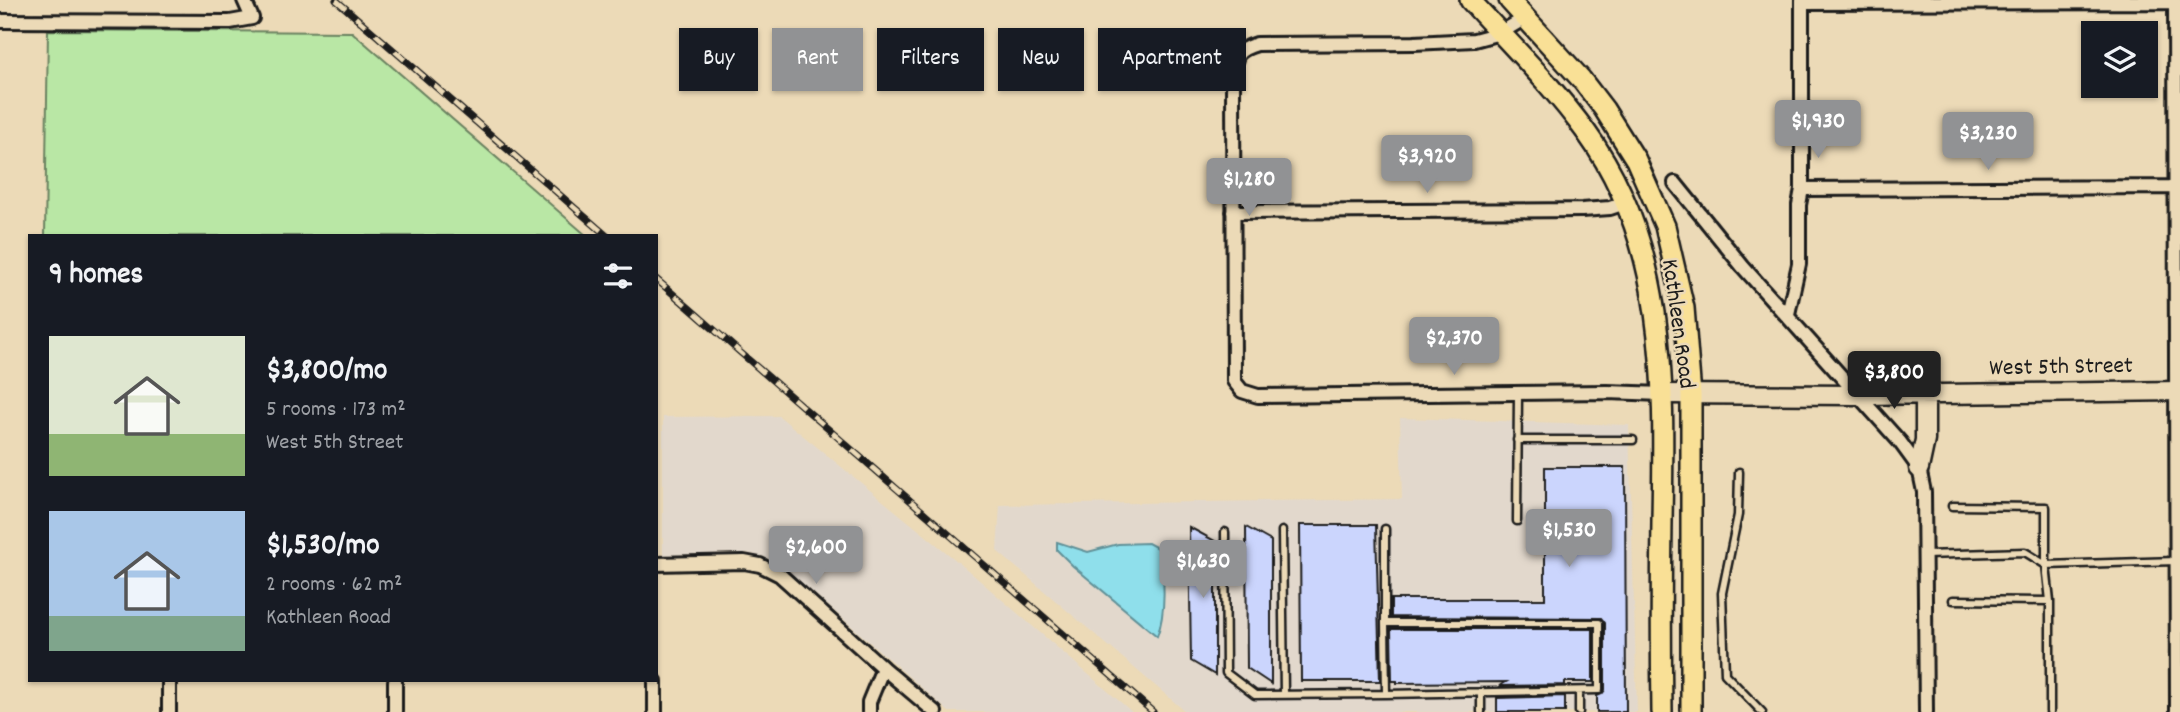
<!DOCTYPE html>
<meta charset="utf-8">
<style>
:root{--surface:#171b24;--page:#20242c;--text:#f1f3f6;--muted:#9ea1a6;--accent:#919294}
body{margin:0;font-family:Dekko,sans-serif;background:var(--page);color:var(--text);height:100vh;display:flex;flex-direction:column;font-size:26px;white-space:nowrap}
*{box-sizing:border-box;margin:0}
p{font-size:23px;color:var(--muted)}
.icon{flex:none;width:38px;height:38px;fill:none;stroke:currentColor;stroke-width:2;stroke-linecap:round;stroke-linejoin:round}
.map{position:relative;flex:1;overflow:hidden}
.details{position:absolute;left:28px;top:234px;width:630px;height:448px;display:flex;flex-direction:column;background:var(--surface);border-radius:0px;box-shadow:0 2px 5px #0004}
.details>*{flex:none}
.guide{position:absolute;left:679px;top:28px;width:665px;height:63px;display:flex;gap:14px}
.tools{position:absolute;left:2081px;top:21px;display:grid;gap:14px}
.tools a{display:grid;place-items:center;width:77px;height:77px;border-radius:0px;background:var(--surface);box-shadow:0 2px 5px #0004;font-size:35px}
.price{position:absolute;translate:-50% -60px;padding:0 16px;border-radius:7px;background:var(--accent);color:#fff;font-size:23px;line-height:46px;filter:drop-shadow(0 2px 4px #0008)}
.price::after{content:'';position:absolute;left:50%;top:42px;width:21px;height:16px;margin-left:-10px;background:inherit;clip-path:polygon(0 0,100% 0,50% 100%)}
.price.selected{background:#222;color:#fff}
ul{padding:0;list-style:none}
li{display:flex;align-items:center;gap:21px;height:175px;padding:0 21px}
li span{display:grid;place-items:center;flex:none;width:196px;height:140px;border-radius:0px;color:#555}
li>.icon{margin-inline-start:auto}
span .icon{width:84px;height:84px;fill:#fffc;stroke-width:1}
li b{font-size:30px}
h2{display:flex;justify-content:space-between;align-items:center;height:84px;padding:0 21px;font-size:30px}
.tag{padding:0 24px;border-radius:0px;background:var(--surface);box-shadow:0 2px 5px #0004;font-size:24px;line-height:63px}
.tag.selected{background:var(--accent);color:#fff}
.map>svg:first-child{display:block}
.built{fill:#e2d8cc;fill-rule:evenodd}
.green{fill:#b9e7a5;stroke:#6a8260;stroke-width:2}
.water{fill:#8fdfeb;stroke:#619198;stroke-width:2}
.building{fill:#cbd5fd;stroke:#1c1c1c;stroke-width:2}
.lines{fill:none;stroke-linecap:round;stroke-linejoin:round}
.lane-casing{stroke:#1c1c1c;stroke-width:11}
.street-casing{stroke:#1c1c1c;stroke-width:18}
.secondary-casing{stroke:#1c1c1c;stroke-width:23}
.primary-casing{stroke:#1c1c1c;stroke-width:24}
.lane{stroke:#ecdab7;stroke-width:6}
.street{stroke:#ecdab7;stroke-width:12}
.secondary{stroke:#ecdab7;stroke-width:18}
.primary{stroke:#f9e096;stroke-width:19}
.rail-casing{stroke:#1c1c1c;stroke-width:7}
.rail{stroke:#ecdab7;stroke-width:4.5;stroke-dasharray:13;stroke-linecap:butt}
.labels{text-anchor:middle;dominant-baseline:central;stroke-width:5;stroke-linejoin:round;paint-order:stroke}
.street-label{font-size:24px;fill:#1c1c1c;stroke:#ecdab7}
</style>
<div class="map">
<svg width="2180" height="712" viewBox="0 0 2180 712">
<rect width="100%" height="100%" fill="#ecdab7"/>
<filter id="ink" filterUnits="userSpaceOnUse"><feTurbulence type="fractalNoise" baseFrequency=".0143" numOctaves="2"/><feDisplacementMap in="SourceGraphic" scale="14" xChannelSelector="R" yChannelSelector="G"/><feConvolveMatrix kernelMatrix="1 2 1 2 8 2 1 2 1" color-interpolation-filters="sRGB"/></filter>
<g filter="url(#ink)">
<!-- built -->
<path class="built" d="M779,416L963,566L1132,712H949L785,568L764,557L746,553L663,555V417Z
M1400,418L1629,425L1637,712H1186L997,551L1000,505L1402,499ZM1148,543L1159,549L1162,608L1156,636L1073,566L1076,547L1088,552L1118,544Z"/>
<!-- green -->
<path class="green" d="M48,30L352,32L587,236H45Z"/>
<!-- water -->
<path class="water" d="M1057,542L1088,552L1118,544L1148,543L1159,549C1165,573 1166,614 1157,636L1073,566L1057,550Z"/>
<!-- building -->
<path class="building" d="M1545,467H1625L1626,712H1597V696L1602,694L1605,690V623L1601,618L1391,617V599H1545Z
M1300,525H1376L1380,681H1301Z
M1189,527L1215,541V675L1191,661Z
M1246,527L1271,541V684L1247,668Z
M1391,629H1593V682H1565V685L1499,686L1506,682L1397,683V681H1392Z
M1565,696V712H1497V698Z"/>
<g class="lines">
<!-- lane casing -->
<g class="lane-casing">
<path id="lane" d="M1517,440H1633
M1739,472L1738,515L1722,593L1725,674L1762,712
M1952,506L2046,507V565L2176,561
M1517,521L1518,393
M1282,531L1284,695
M1225,532L1226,673L1255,695L1386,694
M1925,555L2025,552L2046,565L2050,601V712
M1953,600L2050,601
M1385,623H1599V690L1386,694Z
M1385,623V529
M1579,691V712
M1481,692V712"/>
</g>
<!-- street casing -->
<g class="street-casing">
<path id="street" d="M2175,0L2177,712
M1802,3L2175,2
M1525,18L1500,33L1474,40L1414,43L1257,44C1233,51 1235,58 1233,82L1234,381L1242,391L1258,396L1607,392L1663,394
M0,21L230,22L252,18L244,0
M1675,183L1743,267L1900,442L1919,468L1924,492L1926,712
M1802,189L2175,187
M1233,212L1582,210L1610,208L1625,203
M1788,314L1799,264V205L1802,189V0
M656,564L744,562L760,565L780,575L883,668L935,712
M169,681V712
M395,681V712
M655,681V712
M869,712V702L883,668"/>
</g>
<!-- secondary casing -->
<g class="secondary-casing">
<path id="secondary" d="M1663,394L1857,395L2180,391
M1919,468L1925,440V395"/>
</g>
<!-- primary casing -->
<g class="primary-casing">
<path id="primary" d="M1470,0C1509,43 1552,85 1586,132C1669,246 1664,387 1662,521C1661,584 1661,648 1662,712
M1509,0L1581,79L1604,109L1636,160L1665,226L1684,308L1691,395V712"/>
</g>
<!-- lane -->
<use href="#lane" class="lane"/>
<!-- street -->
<use href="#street" class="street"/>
<!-- secondary -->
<use href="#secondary" class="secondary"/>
<!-- primary -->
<use href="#primary" class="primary"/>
<!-- rail casing -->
<g class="rail-casing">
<path id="rail" d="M336,0L607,236
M656,279L1153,712"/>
</g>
<!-- rail -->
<use href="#rail" class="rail"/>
</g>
</g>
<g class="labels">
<!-- street labels -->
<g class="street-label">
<text transform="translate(1677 324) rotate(82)">Kathleen Road</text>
<text transform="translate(2061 368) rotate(-1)">West 5th Street</text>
</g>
</g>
</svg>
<div class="tools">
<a><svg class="icon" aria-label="layers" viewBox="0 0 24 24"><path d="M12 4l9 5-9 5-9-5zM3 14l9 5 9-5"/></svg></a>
</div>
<b class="price" style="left:1818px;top:160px">$1,930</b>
<b class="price" style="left:1988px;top:172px">$3,230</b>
<b class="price" style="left:1427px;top:195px">$3,920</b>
<b class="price" style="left:1249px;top:218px">$1,280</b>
<b class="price" style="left:1454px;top:377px">$2,370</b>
<b class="price selected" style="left:1894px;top:411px">$3,800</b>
<b class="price" style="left:1569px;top:569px">$1,530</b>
<b class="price" style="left:816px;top:586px">$2,600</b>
<b class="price" style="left:1203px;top:600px">$1,630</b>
<div class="guide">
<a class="tag">Buy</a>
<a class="tag selected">Rent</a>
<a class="tag">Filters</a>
<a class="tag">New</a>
<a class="tag">Apartment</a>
</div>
<section class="details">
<h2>9 homes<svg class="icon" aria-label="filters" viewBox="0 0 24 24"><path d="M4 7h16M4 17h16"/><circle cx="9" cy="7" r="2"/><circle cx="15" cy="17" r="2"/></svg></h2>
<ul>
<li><span style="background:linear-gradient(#dfe7d0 70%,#8fb573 0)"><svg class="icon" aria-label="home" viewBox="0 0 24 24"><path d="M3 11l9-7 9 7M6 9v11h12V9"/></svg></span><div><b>$3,800/mo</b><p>5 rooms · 173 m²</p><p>West 5th Street</p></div></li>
<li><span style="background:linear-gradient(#a9c7e8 75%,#7fa58c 0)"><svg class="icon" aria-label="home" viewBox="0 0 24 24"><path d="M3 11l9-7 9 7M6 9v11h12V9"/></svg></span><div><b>$1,530/mo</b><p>2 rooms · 62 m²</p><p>Kathleen Road</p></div></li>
</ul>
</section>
</div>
